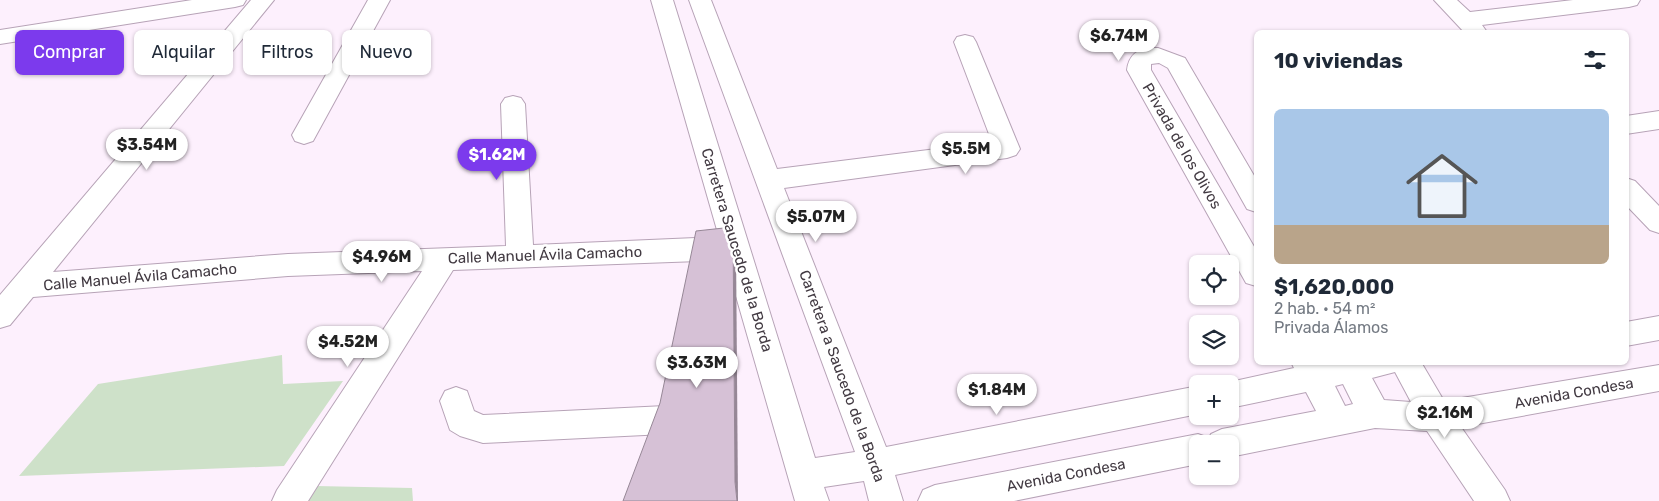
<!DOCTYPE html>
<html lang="es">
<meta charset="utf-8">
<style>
:root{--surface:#fff;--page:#f6f6f7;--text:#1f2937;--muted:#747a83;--accent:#7c3aed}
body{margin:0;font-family:Rubik,sans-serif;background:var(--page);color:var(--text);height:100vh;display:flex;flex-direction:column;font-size:19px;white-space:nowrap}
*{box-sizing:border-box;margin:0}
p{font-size:16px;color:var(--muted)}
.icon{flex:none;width:28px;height:28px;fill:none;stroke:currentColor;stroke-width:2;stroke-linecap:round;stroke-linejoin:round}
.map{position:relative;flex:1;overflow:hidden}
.side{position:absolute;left:1254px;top:30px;width:375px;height:335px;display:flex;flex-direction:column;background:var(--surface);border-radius:8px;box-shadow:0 1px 4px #0004}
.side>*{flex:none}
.banner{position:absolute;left:15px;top:30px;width:475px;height:45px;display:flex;gap:10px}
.controls{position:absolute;left:1189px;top:255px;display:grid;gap:10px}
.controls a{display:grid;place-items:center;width:50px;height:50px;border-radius:8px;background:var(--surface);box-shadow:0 1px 4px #0004;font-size:25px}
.price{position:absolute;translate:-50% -42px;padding:0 11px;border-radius:18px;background:#fff;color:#222;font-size:16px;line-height:32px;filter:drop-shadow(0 1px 2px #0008)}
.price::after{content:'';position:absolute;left:50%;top:30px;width:15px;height:11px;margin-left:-8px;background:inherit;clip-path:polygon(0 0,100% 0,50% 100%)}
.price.selected{background:var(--accent);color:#fff}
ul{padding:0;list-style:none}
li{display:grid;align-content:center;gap:10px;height:265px;padding:0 20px}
li span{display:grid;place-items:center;height:155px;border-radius:8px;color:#555}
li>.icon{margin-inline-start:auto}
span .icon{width:90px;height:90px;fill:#fffc;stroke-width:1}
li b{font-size:21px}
h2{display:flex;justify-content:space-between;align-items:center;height:60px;padding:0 20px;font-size:21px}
.tag{padding:0 18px;border-radius:8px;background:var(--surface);box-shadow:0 1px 4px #0004;font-size:18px;line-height:45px}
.tag.selected{background:var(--accent);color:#fff}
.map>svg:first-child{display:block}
.green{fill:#cee1c9}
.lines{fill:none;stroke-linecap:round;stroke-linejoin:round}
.minor-casing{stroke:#b7a3b7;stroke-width:2}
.minor{fill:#fff;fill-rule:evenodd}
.shaded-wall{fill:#968796}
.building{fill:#d6c1d6;stroke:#968796}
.labels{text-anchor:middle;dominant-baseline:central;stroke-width:5;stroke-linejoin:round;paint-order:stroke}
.street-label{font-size:15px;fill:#423a42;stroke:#fff}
</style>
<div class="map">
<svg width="1659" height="501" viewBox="0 0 1659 501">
<rect width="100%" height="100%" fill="#fdf0fd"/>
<!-- green -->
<path class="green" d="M282,355L283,384L343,381L284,466L19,476L98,384Z
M316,486L412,488L413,501H306Z"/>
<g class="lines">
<!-- minor casing -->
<g class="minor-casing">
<path id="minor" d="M192,0H246L243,5L235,7L0,44V30Z
M251,0H274L53,272L288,254L506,246L501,104L505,98L513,96L521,98L525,104L533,245L719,237L651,0H673L815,458L855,452L689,0H711L777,169L992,142L954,42L957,37L965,35L973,37L976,42L1020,149L1016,155L1007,158L784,188L886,447L1198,386V414L895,475L903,501H869L864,481L824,487L829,501H795L725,258L699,261L453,270L308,501H272L277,490L422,271L288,276L33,297L10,325L0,328V295Z
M368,0H390L313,141L304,144L295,141L292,135Z
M1434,0H1457L1470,12L1573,0H1640L1637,5L1629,7L1482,25L1487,32H1464Z
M1158,48L1185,58L1256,179V212L1247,209L1168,68L1159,63L1151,64V70L1256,250V286L1246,283L1127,70C1129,52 1141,47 1158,48Z
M1659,111V129L1626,134V116Z
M1626,178L1635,181L1659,206V233L1650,230L1626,205Z
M1659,316V340L1626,346V322Z
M1291,362H1421L1444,401L1659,365V391L1461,427L1505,490L1510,501H1474L1427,431L1375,428L1230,457V444H1198V464L1014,501H918L923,490L935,485L1198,434L1209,438L1211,434L1222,429L1316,411L1306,392L1230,408V384H1221L1294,368ZM1395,372L1411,402L1384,400L1372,378ZM1343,384L1353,404L1345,406L1335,386Z
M456,387L467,391L474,411L483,415L665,406L676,410L681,420L676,430L665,434L483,443L460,436L450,430L440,401L445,391Z"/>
</g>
<!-- minor -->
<use href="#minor" class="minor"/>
</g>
<!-- shaded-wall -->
<path class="shaded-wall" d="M733,227L736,246L738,501H737L735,482Z"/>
<!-- building -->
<path class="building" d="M733,227L735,482L737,501H623L660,403L696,231Z"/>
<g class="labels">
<!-- street labels -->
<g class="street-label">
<text transform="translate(1182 146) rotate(60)">Privada de los Olivos</text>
<text transform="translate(737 250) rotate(73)">Carretera Saucedo de la Borda</text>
<text transform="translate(545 255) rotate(-2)">Calle Manuel Ávila Camacho</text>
<text transform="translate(140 277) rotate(-5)">Calle Manuel Ávila Camacho</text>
<text transform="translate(842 376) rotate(70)">Carretera a Saucedo de la Borda</text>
<text transform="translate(1574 393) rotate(-10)">Avenida Condesa</text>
<text transform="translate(1066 475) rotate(-11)">Avenida Condesa</text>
</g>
</g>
</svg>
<div class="controls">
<a><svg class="icon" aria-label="locate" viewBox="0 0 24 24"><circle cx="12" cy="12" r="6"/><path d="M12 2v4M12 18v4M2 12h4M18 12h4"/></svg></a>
<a><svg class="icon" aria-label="layers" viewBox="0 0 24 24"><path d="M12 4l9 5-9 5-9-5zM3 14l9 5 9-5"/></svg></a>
<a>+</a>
<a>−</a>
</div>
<b class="price" style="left:1119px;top:62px">$6.74M</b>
<b class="price" style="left:147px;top:171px">$3.54M</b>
<b class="price" style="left:966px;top:175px">$5.5M</b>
<b class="price selected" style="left:497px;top:181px">$1.62M</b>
<b class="price" style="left:816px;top:243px">$5.07M</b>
<b class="price" style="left:382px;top:283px">$4.96M</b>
<b class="price" style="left:348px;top:368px">$4.52M</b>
<b class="price" style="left:697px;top:389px">$3.63M</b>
<b class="price" style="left:997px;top:416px">$1.84M</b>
<b class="price" style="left:1445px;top:439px">$2.16M</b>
<div class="banner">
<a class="tag selected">Comprar</a>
<a class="tag">Alquilar</a>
<a class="tag">Filtros</a>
<a class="tag">Nuevo</a>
</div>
<section class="side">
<h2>10 viviendas<svg class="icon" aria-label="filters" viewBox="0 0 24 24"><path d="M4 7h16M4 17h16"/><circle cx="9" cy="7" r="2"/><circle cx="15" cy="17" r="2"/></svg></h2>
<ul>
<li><span style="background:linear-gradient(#a9c7e8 75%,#b9a48a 0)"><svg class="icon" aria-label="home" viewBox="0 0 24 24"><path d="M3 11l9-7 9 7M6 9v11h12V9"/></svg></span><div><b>$1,620,000</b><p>2 hab. · 54 m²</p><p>Privada Álamos</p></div></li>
</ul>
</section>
</div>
